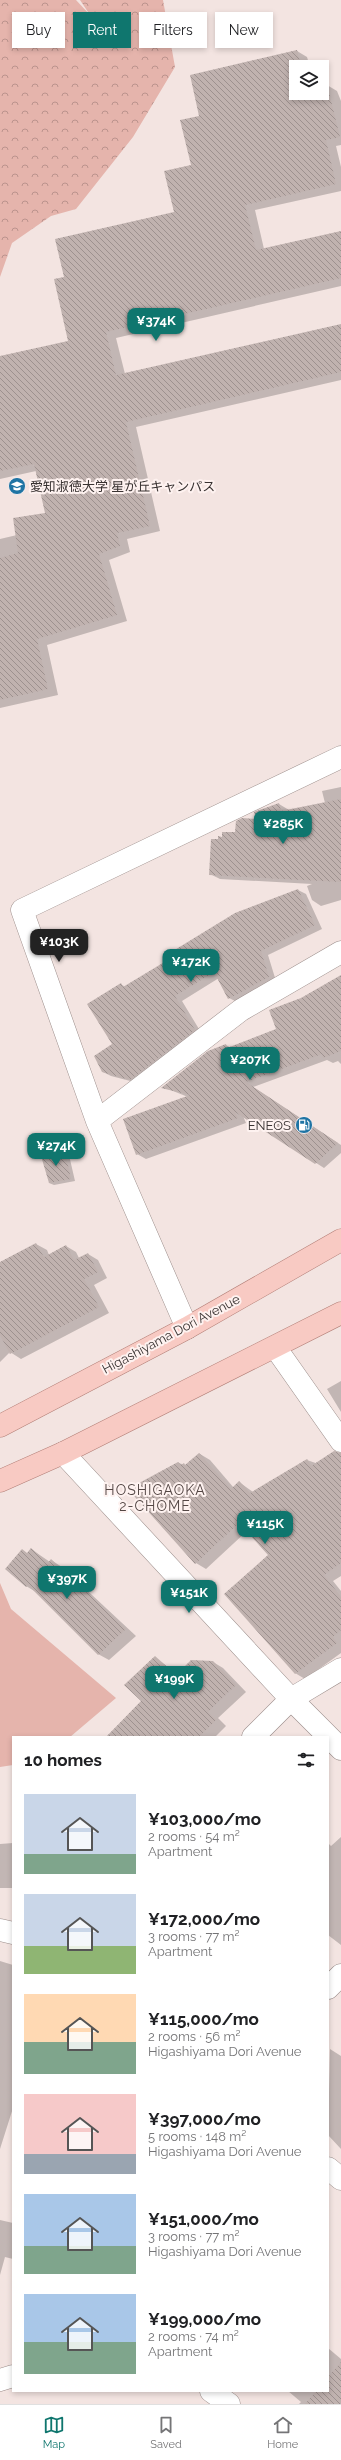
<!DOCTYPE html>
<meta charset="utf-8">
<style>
:root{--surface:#fff;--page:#f2f2f2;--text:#202124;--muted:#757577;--line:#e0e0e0;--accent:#0f766e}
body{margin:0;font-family:Raleway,"Noto Sans JP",sans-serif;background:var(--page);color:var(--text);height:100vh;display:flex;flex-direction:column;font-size:15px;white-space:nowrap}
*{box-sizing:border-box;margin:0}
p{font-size:13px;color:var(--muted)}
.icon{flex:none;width:22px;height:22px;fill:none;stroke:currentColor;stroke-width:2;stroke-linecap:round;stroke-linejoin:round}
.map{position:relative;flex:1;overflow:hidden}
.sheet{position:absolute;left:12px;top:1736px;width:317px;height:656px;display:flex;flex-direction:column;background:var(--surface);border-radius:0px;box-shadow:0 2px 6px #0003}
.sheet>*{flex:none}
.top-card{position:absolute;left:12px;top:12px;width:317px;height:36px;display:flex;gap:8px}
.tools{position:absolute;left:289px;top:60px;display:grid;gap:8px}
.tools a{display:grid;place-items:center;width:40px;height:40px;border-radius:0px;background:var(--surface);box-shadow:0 2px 6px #0003;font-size:20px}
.price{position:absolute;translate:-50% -34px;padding:0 9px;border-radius:8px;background:var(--accent);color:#fff;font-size:13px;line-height:26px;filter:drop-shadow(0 1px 2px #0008)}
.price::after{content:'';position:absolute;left:50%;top:24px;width:12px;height:9px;margin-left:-6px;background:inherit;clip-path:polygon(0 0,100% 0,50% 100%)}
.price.current{background:#222;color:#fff}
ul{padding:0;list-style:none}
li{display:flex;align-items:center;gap:12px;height:100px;padding:0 12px}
li span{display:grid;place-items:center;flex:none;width:112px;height:80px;border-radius:0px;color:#555}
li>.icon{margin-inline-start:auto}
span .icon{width:48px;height:48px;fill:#fffc;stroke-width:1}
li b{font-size:17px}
h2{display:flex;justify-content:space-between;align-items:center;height:48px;padding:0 12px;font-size:17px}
.pill{padding:0 14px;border-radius:0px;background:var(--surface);box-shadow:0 2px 6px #0003;font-size:14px;line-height:36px}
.pill.current{background:var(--accent);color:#fff}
.dock{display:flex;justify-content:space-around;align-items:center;height:56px;border-top:1px solid var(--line);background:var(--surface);font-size:11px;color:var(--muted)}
.dock a{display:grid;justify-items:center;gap:2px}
.dock .current{color:var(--accent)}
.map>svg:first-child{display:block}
.forest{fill:url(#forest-crowns)}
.park{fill:#e5b4ac}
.shadow{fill:#0003}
.building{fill:url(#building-back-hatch)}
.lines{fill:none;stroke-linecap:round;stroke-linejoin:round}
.minor-casing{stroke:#9b8d8a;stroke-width:23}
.major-casing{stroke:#b27e76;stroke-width:23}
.minor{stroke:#fff;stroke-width:22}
.major{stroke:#f8cac3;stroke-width:22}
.labels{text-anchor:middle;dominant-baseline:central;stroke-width:4;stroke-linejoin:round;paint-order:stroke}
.poi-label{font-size:13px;fill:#383231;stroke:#fef2f0;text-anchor:start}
.street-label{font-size:13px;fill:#383231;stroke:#fef2f0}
.neighbourhood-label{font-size:14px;letter-spacing:1px;fill:#534644;stroke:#fef2f0}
</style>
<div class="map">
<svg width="341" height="2404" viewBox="0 0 341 2404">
<defs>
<pattern id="forest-crowns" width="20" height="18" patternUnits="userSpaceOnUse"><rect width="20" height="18" fill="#e5b4ac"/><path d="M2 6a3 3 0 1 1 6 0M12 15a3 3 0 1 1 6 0" fill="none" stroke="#bb938d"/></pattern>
<pattern id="building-back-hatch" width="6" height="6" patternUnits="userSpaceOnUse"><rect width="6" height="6" fill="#c0b2af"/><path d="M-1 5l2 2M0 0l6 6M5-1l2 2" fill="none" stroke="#9d918f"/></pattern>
</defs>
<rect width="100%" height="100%" fill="#f3e4e1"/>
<!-- forest -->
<path class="forest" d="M0,0H76L90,15L80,0H163L175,67L133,137L76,209L51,216L12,243L0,277Z"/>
<!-- park -->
<path class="park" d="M0,1583L11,1609L116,1698L70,1737H13V1765L0,1767Z"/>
<!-- shadow -->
<path class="shadow" d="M297,51L307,57L310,67H296V93H322V86L327,85L337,91L341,101V145L336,146L341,167V191L255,210L264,249L341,232V286L116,338L125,374L341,325V380L136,427L160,531L127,539L130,552L109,560L127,621L47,645L58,695L0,708V539L17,535L46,514L36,471L0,479V357L70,341L65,278L175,213L192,165L200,116Z
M341,787V900L321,906L312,900L307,886L312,884L220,879L210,874L219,840L223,838L236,833L279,804L289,810L325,803L322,791Z
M298,890L306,894L322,929L268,955L276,981L237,1002L229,998L219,978L182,1001L202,1034L138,1083L111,1076L103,1072L113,1044L121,984L125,987Z
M341,976V1064L338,1061L333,1063L327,1060L253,1087L341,1145V1153L324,1168L243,1116L246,1123L146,1159L137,1154L188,1097L163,1087L226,1045L231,1048L277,1029L302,999Z
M64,1153L69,1155L75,1181L54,1185L49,1183Z
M36,1244L47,1250L49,1255L66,1246L76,1252L79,1258L88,1254L98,1260L107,1278L94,1285L109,1313L21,1359L10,1352L0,1362V1264Z
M341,1381V1412L327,1389Z
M200,1454L210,1460L234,1488L239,1482L253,1492L307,1460L341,1472V1576L333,1581L341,1591V1653L305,1679L295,1673L269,1555L247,1531L206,1569L196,1563L129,1489L178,1463L186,1465Z
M31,1549L50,1562L51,1560L62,1567L136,1636L109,1660L98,1654L36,1592L26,1586L27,1554Z
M156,1658L178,1675L213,1662L223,1668L246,1692L218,1718L226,1726L215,1737H108L142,1701Z
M341,1837V1945L328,1935V1843L331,1846Z
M13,1843V1888H0V1844Z
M0,1961L13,1965V2108L0,2149Z
M330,2049L341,2056V2149L328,2135Z
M0,2220L13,2223V2259L5,2257L0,2275Z
M328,2348L341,2359V2404H299L301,2402L288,2391H328Z"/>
<!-- building -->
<path class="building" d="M297,50L301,67H296V93H322V85L327,84L340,137L326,140L336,184L245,205L256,250L341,231V278L106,332L116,375L341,324V372L126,422L150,526L117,533L120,546L99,554L117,615L37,639L48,689L0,700V558L18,553L13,518L45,513L34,464L0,471V356L68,341L54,279L64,277L55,239L174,212L164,171L191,165L180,120L199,116L190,75Z
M341,799V882L209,875L211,839H218V836L222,837V832H235L236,821L242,818L256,819L254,812L279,803L281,811Z
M298,889L315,925L261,951L269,977L228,999L214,972L175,996L195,1030L130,1080L102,1072L94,1056L112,1044L87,1004L121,983L123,987L176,955L173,951L235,913Z
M341,975V1051L323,1058L322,1054L246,1082L338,1143L315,1164L235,1112L238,1118L136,1155L123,1119L190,1095L161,1088L208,1051L226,1044L227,1048L276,1029L269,1010L301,998Z
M65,1152L71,1179L49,1183L41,1156Z
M36,1243L44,1257L66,1245L74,1260L88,1253L98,1272L84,1279L99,1307L10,1354L0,1335V1262Z
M334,1451L341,1453V1563L324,1575L341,1597V1630L333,1637L337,1643L295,1674L224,1594L268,1555L239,1523L195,1564L128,1489L178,1462L181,1465L184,1463L185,1465L199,1453L231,1489L239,1481L250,1493L307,1459L311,1466Z
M31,1548L48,1563L51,1559L126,1629L98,1655L28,1585L26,1587L5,1569L22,1549L27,1553Z
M155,1656L176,1675L191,1660L213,1661L236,1685L208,1712L216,1720L199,1737H106L141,1701L124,1685Z
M341,2362V2404H305L316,2391H328V2377Z"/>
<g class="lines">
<!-- minor casing -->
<g class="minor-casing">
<path id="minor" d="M97,1121L241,1010L341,952
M187,1328L97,1121L22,910L341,757
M275,1347L341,1441
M63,1453L291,1699L341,1749
M253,1737L291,1699L341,1669
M0,1930L13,1933
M328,1988L341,1975
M328,2168L341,2179
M0,2380L13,2376
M211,2391L229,2404"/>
</g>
<!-- major casing -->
<g class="major-casing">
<path id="major" d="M0,1426L187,1328L341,1240
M0,1481L63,1453L341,1313"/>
</g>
<!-- minor -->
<use href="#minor" class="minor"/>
<!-- major -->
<use href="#major" class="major"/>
</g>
<!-- icons -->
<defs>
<g id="university-disc" transform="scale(0.9)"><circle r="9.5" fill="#1f74a4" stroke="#fef2f0"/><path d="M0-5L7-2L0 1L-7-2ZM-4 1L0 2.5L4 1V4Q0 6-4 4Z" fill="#fff"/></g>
<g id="fuel-disc" transform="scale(0.9)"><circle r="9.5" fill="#1f74a4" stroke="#fef2f0"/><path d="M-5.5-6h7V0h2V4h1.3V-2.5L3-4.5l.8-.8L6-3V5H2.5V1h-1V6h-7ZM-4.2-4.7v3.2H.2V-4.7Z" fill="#fff"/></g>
</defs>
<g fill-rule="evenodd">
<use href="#university-disc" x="17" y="486"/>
<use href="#fuel-disc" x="304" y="1125"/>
</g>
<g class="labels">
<!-- poi labels -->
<g class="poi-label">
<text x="30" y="486">愛知淑徳大学 星が丘キャンパス</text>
<text x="291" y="1125" text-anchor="end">ENEOS</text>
</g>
<!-- street labels -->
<g class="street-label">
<text transform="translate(171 1334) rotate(-28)">Higashiyama Dori Avenue</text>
</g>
<!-- neighbourhood labels -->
<g class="neighbourhood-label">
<text x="155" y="1490">HOSHIGAOKA<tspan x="155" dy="16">2-CHOME</tspan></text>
</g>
</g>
</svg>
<div class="tools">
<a><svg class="icon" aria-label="layers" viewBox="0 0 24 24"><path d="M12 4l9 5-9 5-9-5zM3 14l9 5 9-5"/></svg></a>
</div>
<b class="price" style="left:156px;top:342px">¥374K</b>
<b class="price" style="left:283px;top:845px">¥285K</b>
<b class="price current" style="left:59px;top:963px">¥103K</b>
<b class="price" style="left:191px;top:983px">¥172K</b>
<b class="price" style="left:250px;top:1081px">¥207K</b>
<b class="price" style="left:56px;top:1167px">¥274K</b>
<b class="price" style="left:265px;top:1545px">¥115K</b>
<b class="price" style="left:67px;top:1600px">¥397K</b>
<b class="price" style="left:189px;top:1614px">¥151K</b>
<b class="price" style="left:174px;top:1700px">¥199K</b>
<div class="top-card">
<a class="pill">Buy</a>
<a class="pill current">Rent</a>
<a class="pill">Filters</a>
<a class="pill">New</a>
</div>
<section class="sheet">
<h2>10 homes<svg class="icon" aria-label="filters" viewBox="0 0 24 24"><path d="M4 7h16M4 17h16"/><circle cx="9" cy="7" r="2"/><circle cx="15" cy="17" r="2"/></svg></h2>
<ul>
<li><span style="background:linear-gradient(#c9d6e8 75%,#7fa58c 0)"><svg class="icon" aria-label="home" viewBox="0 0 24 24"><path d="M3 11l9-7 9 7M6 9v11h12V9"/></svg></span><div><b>¥103,000/mo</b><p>2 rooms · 54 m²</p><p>Apartment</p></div></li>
<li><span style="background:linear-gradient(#c9d6e8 65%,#8fb573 0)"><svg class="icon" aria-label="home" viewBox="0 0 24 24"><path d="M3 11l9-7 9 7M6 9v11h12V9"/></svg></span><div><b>¥172,000/mo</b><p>3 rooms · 77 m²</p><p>Apartment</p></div></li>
<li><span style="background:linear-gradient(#ffd9b3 60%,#7fa58c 0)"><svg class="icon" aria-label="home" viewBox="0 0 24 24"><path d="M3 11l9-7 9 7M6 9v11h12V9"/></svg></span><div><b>¥115,000/mo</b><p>2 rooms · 56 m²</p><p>Higashiyama Dori Avenue</p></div></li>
<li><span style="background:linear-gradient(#f6c9c9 75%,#9aa5b1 0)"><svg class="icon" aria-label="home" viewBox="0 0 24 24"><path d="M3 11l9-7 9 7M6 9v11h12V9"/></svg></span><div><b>¥397,000/mo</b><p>5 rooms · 148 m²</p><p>Higashiyama Dori Avenue</p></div></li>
<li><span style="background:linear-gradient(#a9c7e8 65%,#7fa58c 0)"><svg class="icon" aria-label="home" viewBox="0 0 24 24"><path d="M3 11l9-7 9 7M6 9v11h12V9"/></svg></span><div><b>¥151,000/mo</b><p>3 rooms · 77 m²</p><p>Higashiyama Dori Avenue</p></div></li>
<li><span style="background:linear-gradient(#a9c7e8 60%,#7fa58c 0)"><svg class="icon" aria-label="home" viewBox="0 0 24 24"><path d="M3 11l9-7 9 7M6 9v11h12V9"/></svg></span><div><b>¥199,000/mo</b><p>2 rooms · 74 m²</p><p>Apartment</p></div></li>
</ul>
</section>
</div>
<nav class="dock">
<a class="current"><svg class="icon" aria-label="map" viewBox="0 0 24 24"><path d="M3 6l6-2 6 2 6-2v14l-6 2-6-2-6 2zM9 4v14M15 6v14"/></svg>Map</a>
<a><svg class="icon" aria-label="saved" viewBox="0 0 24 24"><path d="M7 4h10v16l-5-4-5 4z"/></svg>Saved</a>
<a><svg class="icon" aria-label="home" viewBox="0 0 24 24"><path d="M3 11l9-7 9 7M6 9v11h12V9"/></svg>Home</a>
</nav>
